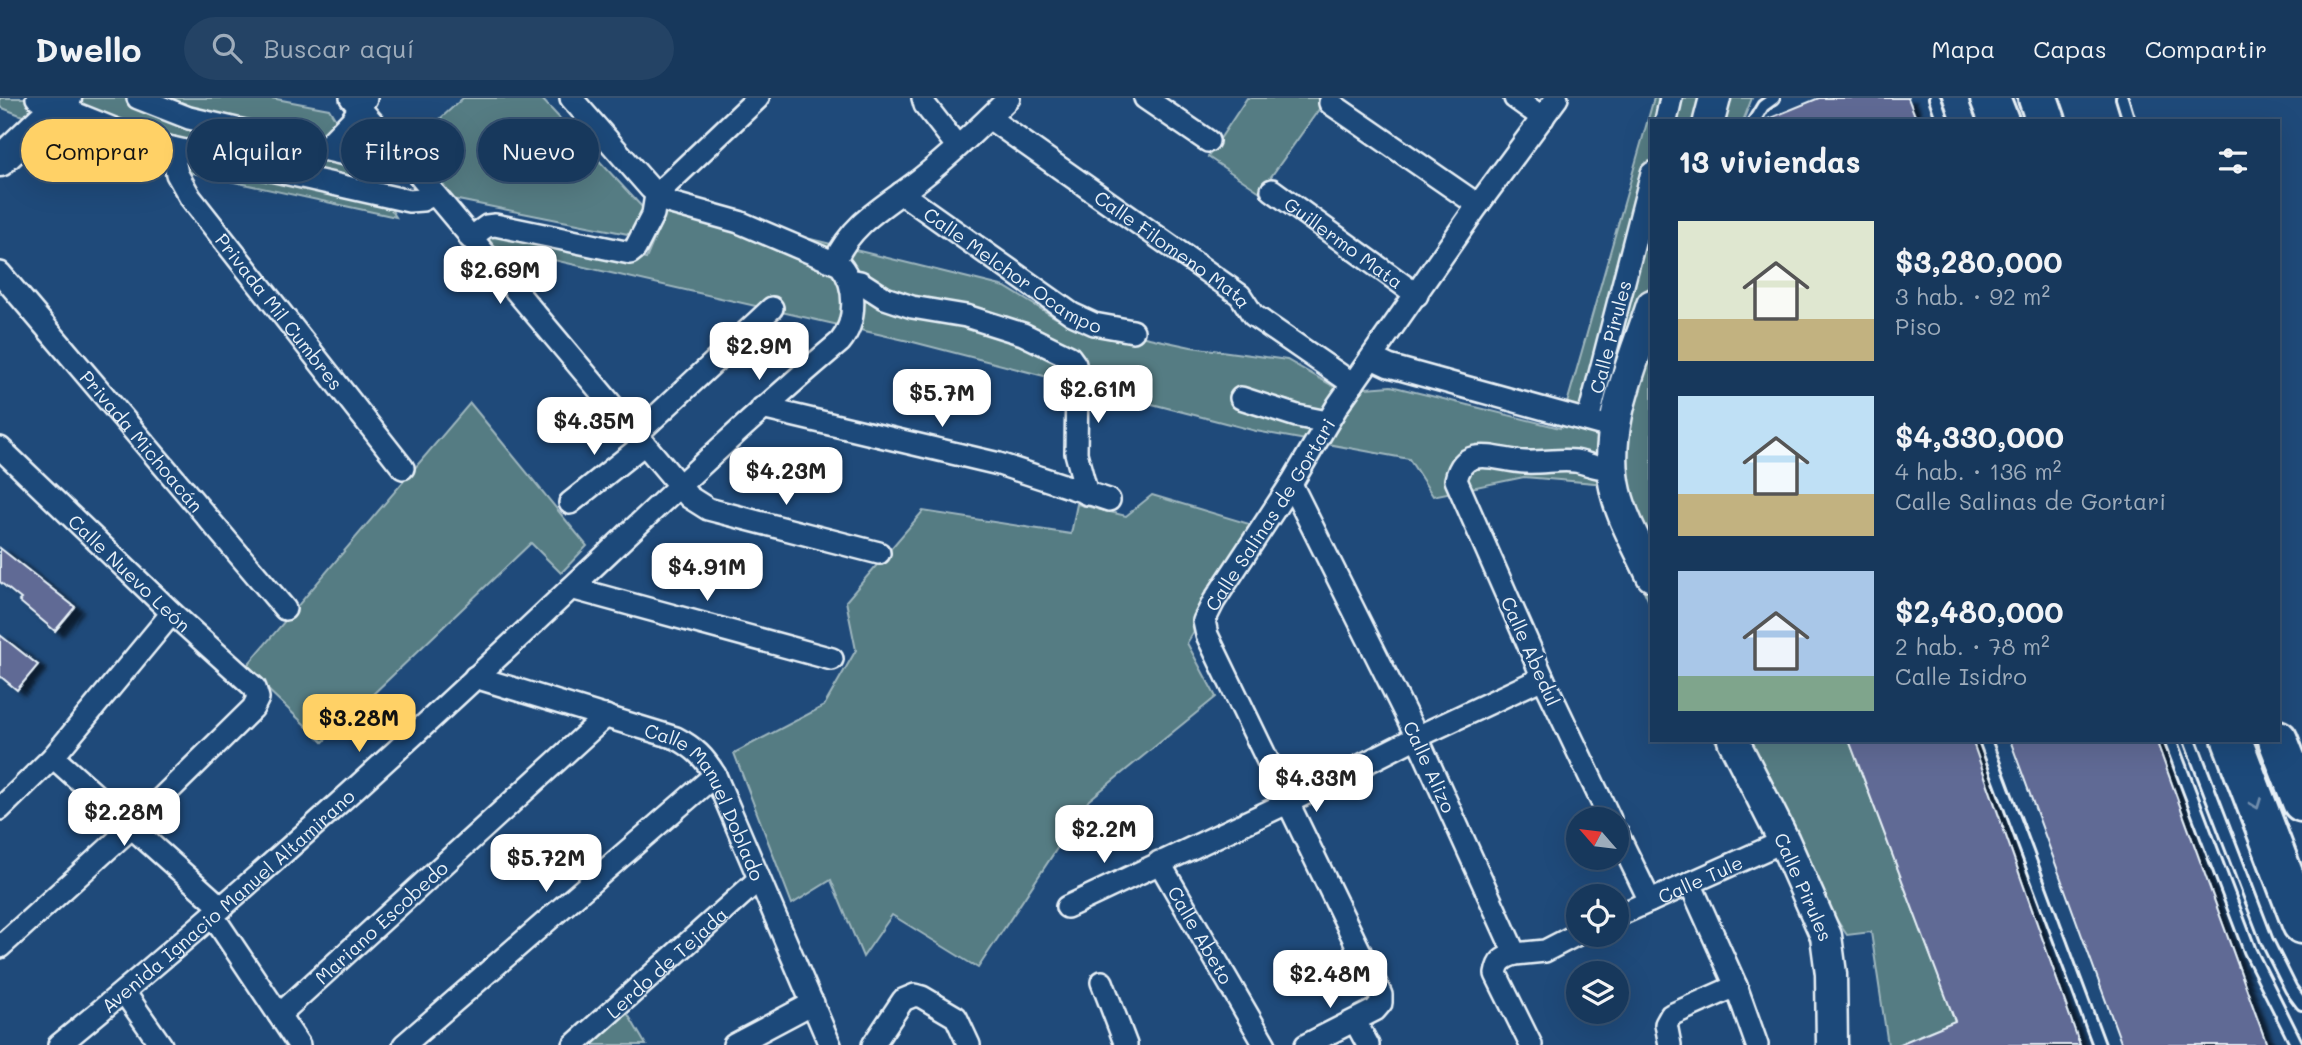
<!DOCTYPE html>
<html lang="es">
<meta charset="utf-8">
<style>
:root{--surface:#17385c;--page:#244365;--text:#f1f3f6;--muted:#9eacbb;--line:#365272;--accent:#ffd166}
body{margin:0;font-family:Mali,sans-serif;background:var(--page);color:var(--text);height:100vh;display:flex;flex-direction:column;font-size:26px;white-space:nowrap}
*{box-sizing:border-box;margin:0}
p{font-size:23px;color:var(--muted)}
.icon{flex:none;width:38px;height:38px;fill:none;stroke:currentColor;stroke-width:2;stroke-linecap:round;stroke-linejoin:round}
.map{position:relative;flex:1;overflow:hidden}
.side{position:absolute;left:1650px;top:21px;width:630px;height:623px;display:flex;flex-direction:column;background:var(--surface);border-radius:0px;box-shadow:0 7px 28px #0002,0 0 0 2px var(--line)}
.side>*{flex:none}
.guide{position:absolute;left:21px;top:21px;width:665px;height:63px;display:flex;gap:14px}
.needle{width:46px;rotate:298deg}
.controls{position:absolute;left:1566px;top:709px;display:grid;gap:14px}
.controls a{display:grid;place-items:center;width:63px;height:63px;border-radius:50%;background:var(--surface);box-shadow:0 7px 28px #0002,0 0 0 2px var(--line);font-size:35px}
.price{position:absolute;translate:-50% -60px;padding:0 16px;border-radius:14px;background:#fff;color:#222;font-size:23px;line-height:46px;filter:drop-shadow(0 2px 4px #0008)}
.price::after{content:'';position:absolute;left:50%;top:42px;width:21px;height:16px;margin-left:-10px;background:inherit;clip-path:polygon(0 0,100% 0,50% 100%)}
.price.current{background:var(--accent);color:#111}
ul{padding:0;list-style:none}
li{display:flex;align-items:center;gap:21px;height:175px;padding:0 28px}
li span{display:grid;place-items:center;flex:none;width:196px;height:140px;border-radius:0px;color:#555}
li>.icon{margin-inline-start:auto}
span .icon{width:84px;height:84px;fill:#fffc;stroke-width:1}
li b{font-size:30px}
h2{display:flex;justify-content:space-between;align-items:center;height:84px;padding:0 28px;font-size:30px}
.chip{padding:0 24px;border-radius:32px;background:var(--surface);box-shadow:0 7px 28px #0002,0 0 0 2px var(--line);font-size:24px;line-height:63px}
.chip.current{background:var(--accent);color:#111}
header{display:flex;align-items:center;gap:42px;box-sizing:border-box;height:98px;padding:0 35px;background:var(--surface);border-bottom:2px solid var(--line)}
header strong{font-size:33px}
nav{display:flex;gap:38px;margin-inline-start:auto;font-size:24px}
.search{width:490px;height:63px;background:var(--page);display:flex;align-items:center;gap:18px;box-sizing:border-box;padding:0 24px;border-radius:38px;color:var(--muted);font-size:26px}
.map>svg:first-child{display:block}
.green{fill:#547c83;stroke:#9eb6be;stroke-width:2}
.building{fill:#606b95;stroke:#e8f1f8;stroke-width:2;filter:url(#shadow)}
.lines{fill:none;stroke-linecap:round;stroke-linejoin:round}
.lane-casing{stroke:#e8f1f8;stroke-width:16}
.street-casing{stroke:#e8f1f8;stroke-width:26}
.secondary-casing{stroke:#e8f1f8;stroke-width:35}
.highway-casing{stroke:#e8f1f8;stroke-width:44}
.lane{stroke:#1f4a7a;stroke-width:10}
.street{stroke:#1f4a7a;stroke-width:21}
.secondary{stroke:#1f4a7a;stroke-width:30}
.highway{stroke:#1f4a7a;stroke-width:38}
.oneway{stroke:#6f8dac}
.labels{text-anchor:middle;dominant-baseline:central;stroke-width:6;stroke-linejoin:round;paint-order:stroke}
.street-label{font-size:19px;fill:#e8f1f8;stroke:#1f4a7a}
</style>
<header>
<strong>Dwello</strong>
<div class="search"><svg class="icon" aria-label="search" viewBox="0 0 24 24"><circle cx="10" cy="10" r="6"/><path d="M15 15l6 6"/></svg>Buscar aquí</div>
<nav><a>Mapa</a><a>Capas</a><a>Compartir</a></nav>
</header>
<div class="map">
<svg width="2302" height="947" viewBox="0 0 2302 947">
<defs>
<filter id="shadow"><feDropShadow dx="8" dy="4.5" stdDeviation="2" flood-color="#0009"/></filter>
</defs>
<rect width="100%" height="100%" fill="#1f4a7a"/>
<filter id="ink" filterUnits="userSpaceOnUse"><feTurbulence type="fractalNoise" baseFrequency=".0143" numOctaves="2"/><feDisplacementMap in="SourceGraphic" scale="14" xChannelSelector="R" yChannelSelector="G"/><feConvolveMatrix kernelMatrix="1 2 1 2 8 2 1 2 1" color-interpolation-filters="sRGB"/></filter>
<g filter="url(#ink)">
<!-- green -->
<path class="green" d="M0,0H271L329,11L396,119L133,62L0,9Z
M463,0H541L643,110L633,137L453,101L410,48Z
M1247,0H1327L1260,94L1208,59Z
M1654,0H1752L1743,23H1652V510L1620,442L1606,386L1524,379L1433,398L1409,361L1256,333L913,244L492,148L468,121L646,161L669,106L1005,189L1056,220L1191,249L1287,262L1340,292L1391,288L1560,330Z
M470,305L587,448L561,475L531,445L323,644L245,570Z
M1152,397L1256,428L1187,545L1216,599L1089,702L978,870L892,817L863,859L831,782L792,806L734,655L824,608L856,552L846,503L923,413L1071,436L1077,406L1126,418Z
M1715,642H1849L1955,923L1920,937L1924,947H1888L1871,834L1847,837L1721,654Z
M626,913L646,947H592Z"/>
<!-- building -->
<path class="building" d="M1819,0H1908L1917,23H1763Z
M0,450L75,509L55,533L19,503L21,501L0,484Z
M0,537L38,567L17,592L0,578Z
M1849,642H1972L2080,947H1897L1955,923Z
M2010,642H2156L2267,947H2122Z"/>
<g class="lines">
<!-- lane casing -->
<g class="lane-casing">
<path id="lane" d="M1935,0L1943,23
M2122,0L2129,23
M1754,23L1763,8L1774,0
M1985,642L2099,947
M2170,642L2250,853L2297,947
M2190,642L2267,843L2291,891L2302,906"/>
</g>
<!-- street casing -->
<g class="street-casing">
<g id="street">
<path d="M37,0L134,39L172,50L409,103L422,102L434,96"/>
<path d="M138,0L189,20L379,64L394,66L407,63"/>
<path d="M351,0L407,63L689,399L708,411L879,455"/>
<path d="M923,0L925,7L957,48"/>
<path d="M1145,0L1208,43"/>
<path d="M1515,0L1543,20"/>
<path d="M1330,5L1478,107"/>
<path id="s1" d="M989,20L1240,197L1253,217L1353,286"/>
<path d="M1666,23L1671,0"/>
<path id="s2" d="M172,50L177,76L190,99L403,370"/>
<path d="M324,51L352,22L366,0"/>
<path id="s3" d="M1272,92L1417,197"/>
<path id="s4" d="M901,95L1072,216L1094,226L1133,233"/>
<path d="M656,97L758,0"/>
<path d="M470,140L487,128L495,127L630,155L635,151L653,116L656,97"/>
<path d="M835,163C853,122 891,105 924,78C954,54 982,27 1009,0"/>
<path id="s5" d="M0,175L285,511"/>
<path d="M850,182L860,184L885,200L912,209L966,218L1023,236L1070,259L1075,266L1077,280L1076,355L1087,396"/>
<path d="M1372,260L1389,268L1599,326"/>
<path d="M1241,300L1297,318L1327,324"/>
<path d="M762,310L999,366L1109,402"/>
<path id="s6" d="M1588,322L1652,75"/>
<path d="M636,337L772,210"/>
<path id="s7" d="M0,350L172,515L255,590L258,600L253,610L132,729L0,849"/>
<path id="s8" d="M1291,386L1417,639L1515,856C1503,860 1498,863 1496,876L1531,947"/>
<path d="M570,405L644,346"/>
<path d="M571,490L832,561"/>
<path id="s9" d="M475,579L676,640C695,650 704,659 715,677L830,947"/>
<path d="M53,659L222,810"/>
<path d="M0,711L53,659L172,515"/>
<path d="M1610,721L1543,580L1456,382C1464,344 1498,363 1525,364C1542,365 1559,361 1575,363C1588,365 1600,373 1613,368"/>
<path d="M1617,735L1650,803"/>
<path id="s10" d="M1159,764L1265,947"/>
<path d="M1690,785L1736,888L1757,947"/>
<path d="M1067,809L1287,705L1417,639L1543,580"/>
<path d="M213,818L299,947"/>
<path id="s11" d="M1617,818L1784,743"/>
<path d="M1515,856L1545,853L1578,836"/>
<path d="M1102,884L1126,947"/>
<path d="M124,894L161,947"/>
<path id="s12" d="M279,917L606,618"/>
<path d="M1355,923L1368,947"/>
<path id="s13" d="M59,947C236,802 405,647 571,490C660,406 746,323 840,244C857,224 857,187 840,167L739,124L671,105L663,102L650,90L571,0"/>
<path d="M404,947L715,677"/>
<path id="s14" d="M574,947L758,782"/>
<path d="M734,947L813,905"/>
<path d="M873,947L903,902L915,897L922,899L956,919L969,947"/>
<path id="s15" d="M1306,947L1375,912L1381,905V897L1207,537L1204,523L1214,503L1291,386L1338,307L1478,107L1557,0"/>
<path d="M1670,947L1666,926L1671,917L1736,888"/>
</g>
</g>
<!-- secondary casing -->
<g class="secondary-casing">
<g id="secondary">
<path d="M1709,23L1715,0"/>
<path d="M0,63L66,0"/>
<path d="M1652,207C1633,266 1601,331 1616,394C1623,423 1640,451 1652,478"/>
<path id="s16" d="M1733,642L1784,743L1826,838L1831,876L1832,947"/>
</g>
</g>
<!-- highway casing -->
<g class="highway-casing">
<path id="highway" d="M1990,0L1999,23
M2038,0L2046,23
M2232,642L2302,826
M2278,642L2302,704"/>
</g>
<!-- lane -->
<use href="#lane" class="lane"/>
<!-- street -->
<use href="#street" class="street"/>
<!-- secondary -->
<use href="#secondary" class="secondary"/>
<!-- highway -->
<use href="#highway" class="highway"/>
</g>
<!-- one-way arrows -->
<defs><path id="oneway-chevron" d="M-2-3.5L2.5 0L-2 3.5" fill="none" stroke-width="1.6" stroke-linecap="round" stroke-linejoin="round" transform="scale(1.75)"/></defs>
<use class="oneway" href="#oneway-chevron" transform="translate(2256 706) rotate(69)"/>
</g>
<g class="labels">
<!-- street labels -->
<g class="street-label">
<text stroke="none"><textPath href="#s3" startOffset="89">Guillermo Mata</textPath></text>
<text stroke="none"><textPath href="#s1" startOffset="226">Calle Filomeno Mata</textPath></text>
<text stroke="none"><textPath href="#s4" startOffset="136">Calle Melchor Ocampo</textPath></text>
<text stroke="none"><textPath href="#s2" startOffset="198">Privada Mil Cumbres</textPath></text>
<text stroke="none"><textPath href="#s6" startOffset="86">Calle Pirules</textPath></text>
<text stroke="none"><textPath href="#s5" startOffset="220">Privada Michoacán</textPath></text>
<text stroke="none"><textPath href="#s15" startOffset="634">Calle Salinas de Gortari</textPath></text>
<text stroke="none"><textPath href="#s7" startOffset="180">Calle Nuevo León</textPath></text>
<text transform="translate(1531 553) rotate(66)">Calle Abedul</text>
<text stroke="none"><textPath href="#s8" startOffset="315">Calle Alizo</textPath></text>
<text stroke="none"><textPath href="#s9" startOffset="278">Calle Manuel Doblado</textPath></text>
<text stroke="none"><textPath href="#s11" startOffset="91">Calle Tule</textPath></text>
<text stroke="none"><textPath href="#s16" startOffset="163">Calle Pirules</textPath></text>
<text stroke="none"><textPath href="#s13" startOffset="222">Avenida Ignacio Manuel Altamirano</textPath></text>
<text stroke="none"><textPath href="#s12" startOffset="138">Mariano Escobedo</textPath></text>
<text stroke="none"><textPath href="#s10" startOffset="84">Calle Abeto</textPath></text>
<text stroke="none"><textPath href="#s14" startOffset="124">Lerdo de Tejada</textPath></text>
</g>
</g>
</svg>
<div class="controls">
<a><svg class="needle" viewBox="-14 -14 28 28"><path d="M0-13l5 13h-10z" fill="#e53935"/><path d="M0 13l5-13h-10z" fill="#9eacbb"/></svg></a>
<a><svg class="icon" aria-label="locate" viewBox="0 0 24 24"><circle cx="12" cy="12" r="6"/><path d="M12 2v4M12 18v4M2 12h4M18 12h4"/></svg></a>
<a><svg class="icon" aria-label="layers" viewBox="0 0 24 24"><path d="M12 4l9 5-9 5-9-5zM3 14l9 5 9-5"/></svg></a>
</div>
<b class="price" style="left:500px;top:208px">$2.69M</b>
<b class="price" style="left:759px;top:284px">$2.9M</b>
<b class="price" style="left:1098px;top:327px">$2.61M</b>
<b class="price" style="left:942px;top:331px">$5.7M</b>
<b class="price" style="left:594px;top:359px">$4.35M</b>
<b class="price" style="left:786px;top:409px">$4.23M</b>
<b class="price" style="left:707px;top:505px">$4.91M</b>
<b class="price current" style="left:359px;top:656px">$3.28M</b>
<b class="price" style="left:1316px;top:716px">$4.33M</b>
<b class="price" style="left:124px;top:750px">$2.28M</b>
<b class="price" style="left:1104px;top:767px">$2.2M</b>
<b class="price" style="left:546px;top:796px">$5.72M</b>
<b class="price" style="left:1330px;top:912px">$2.48M</b>
<div class="guide">
<a class="chip current">Comprar</a>
<a class="chip">Alquilar</a>
<a class="chip">Filtros</a>
<a class="chip">Nuevo</a>
</div>
<section class="side">
<h2>13 viviendas<svg class="icon" aria-label="filters" viewBox="0 0 24 24"><path d="M4 7h16M4 17h16"/><circle cx="9" cy="7" r="2"/><circle cx="15" cy="17" r="2"/></svg></h2>
<ul>
<li><span style="background:linear-gradient(#dfe7d0 70%,#c2b280 0)"><svg class="icon" aria-label="home" viewBox="0 0 24 24"><path d="M3 11l9-7 9 7M6 9v11h12V9"/></svg></span><div><b>$3,280,000</b><p>3 hab. · 92 m²</p><p>Piso</p></div></li>
<li><span style="background:linear-gradient(#bfe0f5 70%,#c2b280 0)"><svg class="icon" aria-label="home" viewBox="0 0 24 24"><path d="M3 11l9-7 9 7M6 9v11h12V9"/></svg></span><div><b>$4,330,000</b><p>4 hab. · 136 m²</p><p>Calle Salinas de Gortari</p></div></li>
<li><span style="background:linear-gradient(#a9c7e8 75%,#7fa58c 0)"><svg class="icon" aria-label="home" viewBox="0 0 24 24"><path d="M3 11l9-7 9 7M6 9v11h12V9"/></svg></span><div><b>$2,480,000</b><p>2 hab. · 78 m²</p><p>Calle Isidro</p></div></li>
</ul>
</section>
</div>
